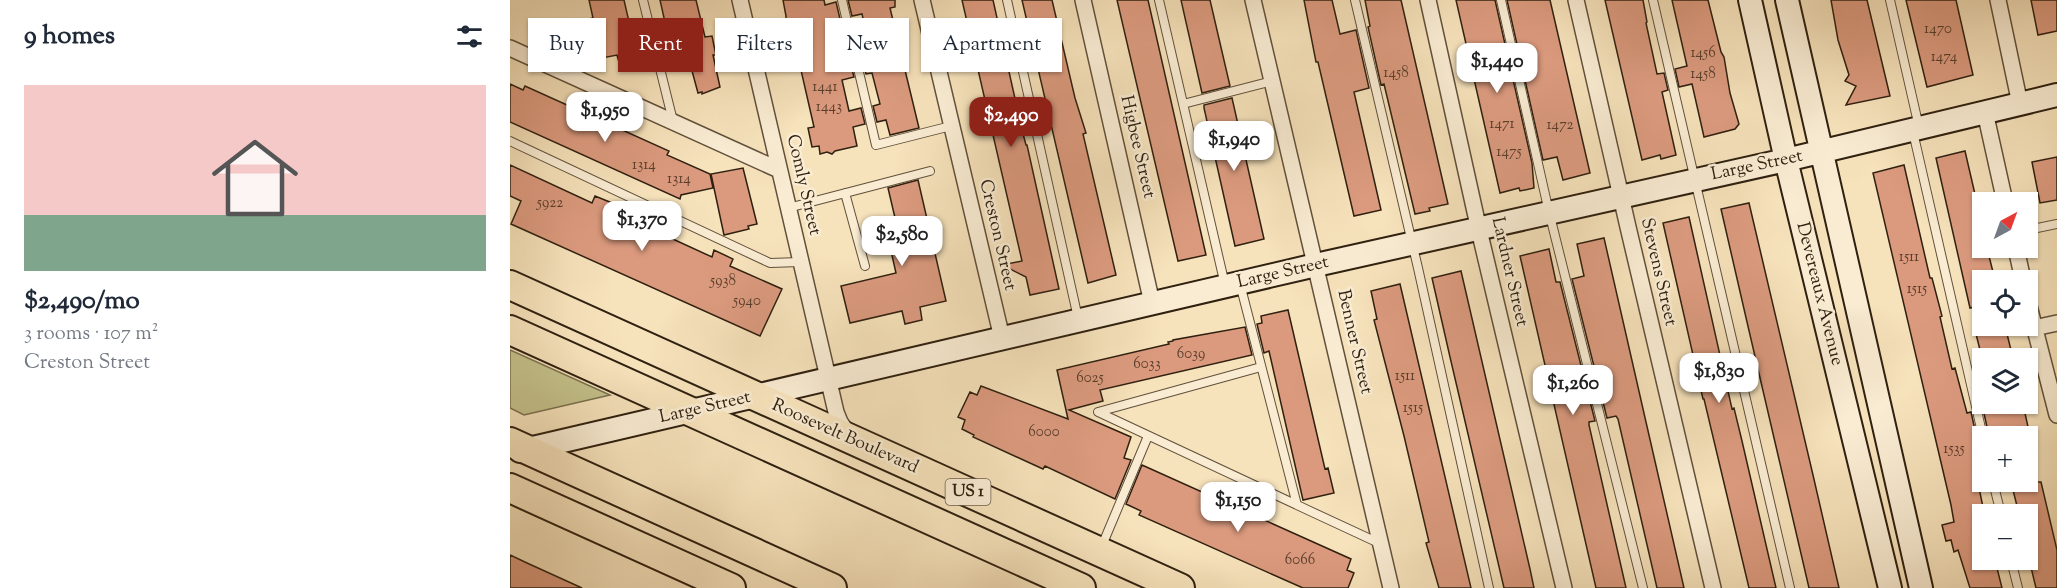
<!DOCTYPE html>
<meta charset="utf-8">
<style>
:root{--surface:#fff;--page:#f6f6f7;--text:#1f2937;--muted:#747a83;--line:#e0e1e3;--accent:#8f2418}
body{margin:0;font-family:"Sorts Mill Goudy",serif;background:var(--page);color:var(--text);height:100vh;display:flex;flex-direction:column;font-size:22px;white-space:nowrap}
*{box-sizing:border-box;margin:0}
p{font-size:20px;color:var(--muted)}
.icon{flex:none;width:33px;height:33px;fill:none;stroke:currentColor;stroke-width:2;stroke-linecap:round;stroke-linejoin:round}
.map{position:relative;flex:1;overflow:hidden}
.drawer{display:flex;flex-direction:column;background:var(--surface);width:510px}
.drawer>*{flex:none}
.banner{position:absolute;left:18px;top:18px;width:570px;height:54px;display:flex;gap:12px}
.needle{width:39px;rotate:41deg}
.fabs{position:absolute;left:1462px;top:192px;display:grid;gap:12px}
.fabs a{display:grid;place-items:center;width:66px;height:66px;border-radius:0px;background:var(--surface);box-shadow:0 2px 4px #0004;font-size:30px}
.price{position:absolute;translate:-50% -51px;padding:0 14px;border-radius:12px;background:#fff;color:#222;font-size:20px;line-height:39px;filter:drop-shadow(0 2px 3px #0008)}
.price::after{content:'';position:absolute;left:50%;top:36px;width:18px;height:14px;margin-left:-9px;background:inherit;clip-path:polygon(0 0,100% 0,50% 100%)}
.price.active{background:var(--accent);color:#fff}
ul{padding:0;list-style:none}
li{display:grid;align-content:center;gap:12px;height:318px;padding:0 24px}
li+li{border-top:2px solid var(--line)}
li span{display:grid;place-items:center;height:186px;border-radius:0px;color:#555}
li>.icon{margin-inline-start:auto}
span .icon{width:108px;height:108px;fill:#fffc;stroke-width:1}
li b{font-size:26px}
h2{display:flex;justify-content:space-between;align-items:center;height:72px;padding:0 24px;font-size:26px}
.chip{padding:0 21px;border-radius:0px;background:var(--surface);box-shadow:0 2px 4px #0004;font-size:21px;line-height:54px}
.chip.active{background:var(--accent);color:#fff}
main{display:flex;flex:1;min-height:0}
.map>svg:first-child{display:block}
.green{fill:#c4c18b;stroke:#7a704e;stroke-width:1.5}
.building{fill:#db9a7e;stroke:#2f2010;stroke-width:1.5}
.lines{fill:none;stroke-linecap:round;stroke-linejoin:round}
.lane-casing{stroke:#61503b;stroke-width:10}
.street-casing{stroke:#61503b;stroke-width:18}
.secondary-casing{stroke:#2f2010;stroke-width:26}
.highway-casing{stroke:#2f2010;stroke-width:32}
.lane{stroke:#f9ecd3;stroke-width:8}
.street{stroke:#f9ecd3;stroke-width:15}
.secondary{stroke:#f9ecd3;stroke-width:22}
.highway{stroke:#f6e2bb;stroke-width:28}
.labels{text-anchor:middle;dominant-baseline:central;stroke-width:5;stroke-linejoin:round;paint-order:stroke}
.number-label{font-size:15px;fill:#5a3e2c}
.shield{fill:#f9ecd3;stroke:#6c5d4a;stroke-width:1.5}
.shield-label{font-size:16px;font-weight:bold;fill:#2f2010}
.street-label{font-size:18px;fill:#2f2010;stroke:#f9ecd3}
</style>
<main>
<section class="drawer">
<h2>9 homes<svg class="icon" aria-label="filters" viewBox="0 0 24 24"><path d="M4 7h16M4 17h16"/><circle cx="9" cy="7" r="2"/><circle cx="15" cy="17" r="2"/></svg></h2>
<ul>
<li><span style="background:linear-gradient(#f6c9c9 70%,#7fa58c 0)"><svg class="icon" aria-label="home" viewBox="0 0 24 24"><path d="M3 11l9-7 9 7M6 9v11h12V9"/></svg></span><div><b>$2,490/mo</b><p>3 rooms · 107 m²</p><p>Creston Street</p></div></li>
</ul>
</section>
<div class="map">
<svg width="1547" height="588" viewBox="0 0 1547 588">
<rect width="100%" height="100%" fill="#f6e2bb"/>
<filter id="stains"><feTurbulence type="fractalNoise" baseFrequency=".00333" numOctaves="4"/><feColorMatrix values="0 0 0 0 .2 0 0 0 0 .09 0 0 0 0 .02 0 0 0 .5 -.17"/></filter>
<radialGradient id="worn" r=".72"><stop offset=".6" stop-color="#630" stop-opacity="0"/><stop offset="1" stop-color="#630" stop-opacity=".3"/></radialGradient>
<!-- green -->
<path class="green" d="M0,350L100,395L14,415L0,408Z"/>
<!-- building -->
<path class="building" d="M79,0H114L128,61L110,66L107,55L92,58L85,34L82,35L78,19L83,18Z
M150,0H186L195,37L202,36L206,55H203L210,87L192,94V92L188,93L181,67L176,68L175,65L165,67Z
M273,0H314L315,5L326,2L330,19L319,22L329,65L340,62L344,77L332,80L339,111L351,108L355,124L343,127L347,146L325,151L322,154L317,152L310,154L309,146L302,147L298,128L304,127L288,57L281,58L272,21L276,20V16Z
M338,0H385V7L380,8L409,128L380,135L376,120L367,122L363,106L370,104L362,73L356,74L352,60L362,58L352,14L342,16Z
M452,0H483L512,130L516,145H517L549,289L520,295L516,277L492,265L512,261Z
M512,0H542L565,98L576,133L573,134L606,275L578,283Z
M607,0H638L696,255L668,261Z
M671,0H700L720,86L692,93Z
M794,0H822L830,34L846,30L859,88L844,92L871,210L844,216L808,62H806Z
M855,0H891L938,204L919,208L920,211L905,214L874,84L871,85L858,27L860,26Z
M946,0H985L1022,163L1024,188L1010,191L1009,188L990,193Z
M997,0H1040L1080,173L1053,180L1047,157L1033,160Z
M1095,0H1133L1137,22L1136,23L1147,74L1154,73L1158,90L1152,92L1166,155L1151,159L1150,155L1132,160Z
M1162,0H1198L1211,52L1214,57L1220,93L1229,124L1225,129L1194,137L1182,84L1169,87L1165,69L1177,66Z
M1321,0H1357L1380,96L1336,105L1346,86L1335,81L1339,75L1328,40Z
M1396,0H1446L1463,75L1417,87Z
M1521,0H1547V31L1528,35Z
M0,84L13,90L15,86L159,151L157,155L200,174L203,188L171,195L170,199L0,122Z
M722,98L754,239L725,246L694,108V105Z
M1455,151L1467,203L1469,202L1473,226V249L1477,248L1485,280H1473V305L1460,308L1426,158Z
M1547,157V200L1530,203L1522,162Z
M0,165L82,203L85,196L144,220L141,229L202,257L204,250L223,259L220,266L272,289L250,336L1,224L11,201L0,196Z
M1394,165L1420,278H1422L1432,316L1430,317L1442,369L1445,368L1457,413L1461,412L1467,439L1473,443V446H1469L1473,467L1465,469L1473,507V560H1485L1492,588H1460L1448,550L1444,552L1441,540L1436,541L1432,525L1444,522L1441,505L1363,173Z
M233,168L247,224L238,226L239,229L214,235L201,174Z
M408,180L436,301L410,307L412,320L395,324L392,311L340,323L331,286L386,273L379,242L390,239L378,188Z
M1239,203L1303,475L1329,588H1299L1237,322L1211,209Z
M1179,217L1222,409L1224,408L1232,441L1266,588H1239L1194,399H1193L1153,223Z
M1094,238L1136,422L1174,588H1147L1108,419L1106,416L1097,418L1062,279L1074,276L1067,244Z
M1039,249L1046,282H1050L1085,421L1079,422V425L1116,588H1086L1010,256Z
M951,271L1020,569L1024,588H994L940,357L922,278Z
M890,284L946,524L961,588H929L916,543L919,542L894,436L864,320L867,319L861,291Z
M778,310L815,469L818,468L824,493L793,500L759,351L754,353L747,324L752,323L751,316Z
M1464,326H1495L1503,358H1472Z
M735,327L742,355L590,390L593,401L559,410L621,437L614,458L621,460L605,499L535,466L533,469L463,437L464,435L452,429L455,420L448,417L460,392L467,395L471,386L558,419L547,370L659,344L658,342L663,341V340Z
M1481,404H1513L1520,436H1479L1473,409L1482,407Z
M632,465L841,559L837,570L844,573L838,588H793L629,515L631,511L616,504Z
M1501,482H1531L1547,550V588H1526L1518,555V514H1509Z
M0,555L17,563L72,588H0Z"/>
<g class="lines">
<!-- lane casing -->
<g class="lane-casing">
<path id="lane" d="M133,0L163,121
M332,0L366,145L441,126
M497,0L568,318
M649,0L715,285
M845,0L908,268L979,588
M991,0L1039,212L1133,588
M1143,0L1280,588
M1380,0L1409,127
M673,104L762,81
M1403,132L1473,437
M0,141L260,263L290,262
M335,193L355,266
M278,208L420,171
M1518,230L1547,224
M730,284L787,505L871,544
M751,367L588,412L787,505
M1483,482L1491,514
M591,548L638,436
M1501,560L1508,588"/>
</g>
<!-- street casing -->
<g class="street-casing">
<path id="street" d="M230,0L326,412L330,422L339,435
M412,0L492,338
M573,0L642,303
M743,0L881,588
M918,0L969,230L1054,588
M1066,0L1118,227L1203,588
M1488,0L1510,104
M0,48L269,170
M1475,112L1495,202
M1506,248L1513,280
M1518,302L1547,415
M1524,328L1547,323"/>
</g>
<!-- secondary casing -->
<g class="secondary-casing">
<path id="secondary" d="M1240,0L1276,160L1380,588
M1277,0L1411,588
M10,451L806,265L1276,160L1547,95"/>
</g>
<!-- highway casing -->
<g class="highway-casing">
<path id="highway" d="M0,285L670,588
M0,330L571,588
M0,442L322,588
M0,488L221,588"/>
</g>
<!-- lane -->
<use href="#lane" class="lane"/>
<!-- street -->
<use href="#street" class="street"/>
<!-- secondary -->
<use href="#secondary" class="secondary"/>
<!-- highway -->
<use href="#highway" class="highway"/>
</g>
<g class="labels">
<!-- number labels -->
<g class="number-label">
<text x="1428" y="29">1470</text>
<text x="1193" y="53">1456</text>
<text x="1434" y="57">1474</text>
<text x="886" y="73">1458</text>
<text x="1193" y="74">1458</text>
<text x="315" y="87">1441</text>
<text x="319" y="107">1443</text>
<text x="992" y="124">1471</text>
<text x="1050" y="125">1472</text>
<text x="999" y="152">1475</text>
<text x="134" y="165">1314</text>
<text x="169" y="179">1314</text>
<text x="40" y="203">5922</text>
<text x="1399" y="257">1511</text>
<text x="213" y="281">5938</text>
<text x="1407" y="289">1515</text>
<text x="237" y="301">5940</text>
<text x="681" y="354">6039</text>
<text x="637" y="364">6033</text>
<text x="895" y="376">1511</text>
<text x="580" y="378">6025</text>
<text x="903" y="408">1515</text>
<text x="534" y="432">6000</text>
<text x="1444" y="449">1535</text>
<text x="790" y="560">6066</text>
</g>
<!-- shield labels -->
<rect class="shield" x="435.5" y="479" width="45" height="26" rx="4.5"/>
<g class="shield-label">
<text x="458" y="492">US 1</text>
</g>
<!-- street labels -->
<g class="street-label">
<text transform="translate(627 147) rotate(77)">Higbee Street</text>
<text transform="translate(1247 166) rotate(-12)">Large Street</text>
<text transform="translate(293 185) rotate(77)">Comly Street</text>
<text transform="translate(487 235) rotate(77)">Creston Street</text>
<text transform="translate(999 272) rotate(77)">Lardner Street</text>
<text transform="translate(1148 272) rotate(77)">Stevens Street</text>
<text transform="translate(773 273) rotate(-13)">Large Street</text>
<text transform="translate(1309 294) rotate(76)">Devereaux Avenue</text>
<text transform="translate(844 342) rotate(77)">Benner Street</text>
<text transform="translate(195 408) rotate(-13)">Large Street</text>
<text transform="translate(335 437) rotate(24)">Roosevelt Boulevard</text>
</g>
</g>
<rect width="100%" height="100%" filter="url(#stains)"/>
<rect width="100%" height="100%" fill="url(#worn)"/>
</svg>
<div class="fabs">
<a><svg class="needle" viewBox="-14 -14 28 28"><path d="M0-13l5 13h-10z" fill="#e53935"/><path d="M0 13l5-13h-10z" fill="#747a83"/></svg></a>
<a><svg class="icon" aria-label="locate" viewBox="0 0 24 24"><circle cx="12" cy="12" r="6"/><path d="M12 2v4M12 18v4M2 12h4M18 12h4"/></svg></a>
<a><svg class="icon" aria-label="layers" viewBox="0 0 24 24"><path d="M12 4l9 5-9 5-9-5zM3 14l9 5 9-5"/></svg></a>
<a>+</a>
<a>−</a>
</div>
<b class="price" style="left:987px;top:94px">$1,440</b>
<b class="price" style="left:95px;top:143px">$1,950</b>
<b class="price active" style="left:501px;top:148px">$2,490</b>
<b class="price" style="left:724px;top:172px">$1,940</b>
<b class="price" style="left:132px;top:252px">$1,370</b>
<b class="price" style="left:392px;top:267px">$2,580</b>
<b class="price" style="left:1209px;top:404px">$1,830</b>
<b class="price" style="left:1063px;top:416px">$1,260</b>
<b class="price" style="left:728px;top:533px">$1,150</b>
<div class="banner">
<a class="chip">Buy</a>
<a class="chip active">Rent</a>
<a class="chip">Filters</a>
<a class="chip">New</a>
<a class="chip">Apartment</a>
</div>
</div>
</main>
